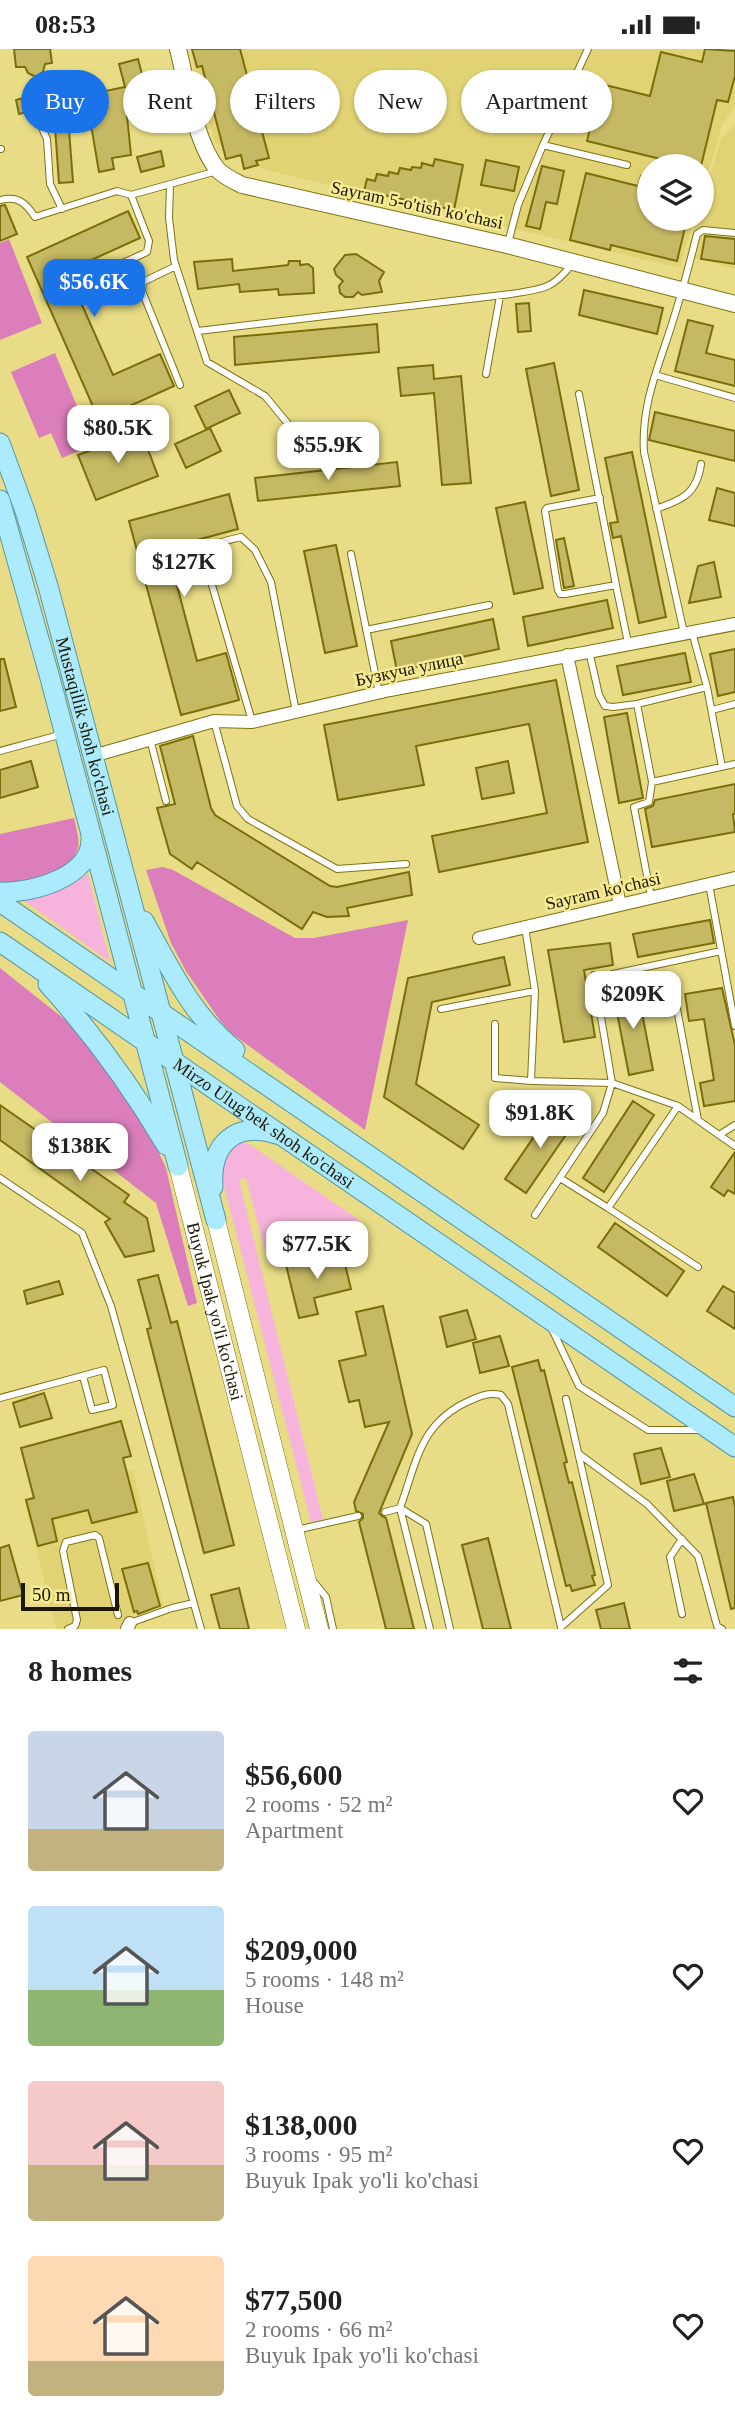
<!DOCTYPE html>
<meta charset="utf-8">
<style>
:root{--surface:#fff;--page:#f2f2f2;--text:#222;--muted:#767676;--accent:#1a73e8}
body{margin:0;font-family:Georgia,serif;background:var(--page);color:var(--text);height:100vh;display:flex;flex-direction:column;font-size:26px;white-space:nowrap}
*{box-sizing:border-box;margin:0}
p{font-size:23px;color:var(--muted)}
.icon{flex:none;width:38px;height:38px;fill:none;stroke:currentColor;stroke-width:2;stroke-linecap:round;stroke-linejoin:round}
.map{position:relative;height:1580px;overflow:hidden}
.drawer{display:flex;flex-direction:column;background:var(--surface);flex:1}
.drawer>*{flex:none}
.top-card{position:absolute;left:21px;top:21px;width:693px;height:63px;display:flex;gap:14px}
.tools{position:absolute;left:637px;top:105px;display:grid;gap:14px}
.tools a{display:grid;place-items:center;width:77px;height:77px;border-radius:50%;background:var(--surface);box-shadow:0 2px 5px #0004;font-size:35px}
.scale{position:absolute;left:21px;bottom:18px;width:98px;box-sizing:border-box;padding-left:7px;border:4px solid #1b1700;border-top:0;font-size:19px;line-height:24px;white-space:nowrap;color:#1b1700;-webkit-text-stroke:5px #f6ea93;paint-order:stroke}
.price{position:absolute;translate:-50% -60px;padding:0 16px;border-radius:14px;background:#fff;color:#222;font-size:23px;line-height:46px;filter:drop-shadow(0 2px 4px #0008)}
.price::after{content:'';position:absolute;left:50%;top:42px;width:21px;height:16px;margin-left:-10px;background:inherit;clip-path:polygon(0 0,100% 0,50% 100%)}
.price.current{background:var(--accent);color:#fff}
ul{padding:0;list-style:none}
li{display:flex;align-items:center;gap:21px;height:175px;padding:0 28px}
li span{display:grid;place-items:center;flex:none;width:196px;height:140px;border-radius:7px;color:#555}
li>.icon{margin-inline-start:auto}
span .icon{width:84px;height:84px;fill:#fffc;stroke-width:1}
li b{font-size:30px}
h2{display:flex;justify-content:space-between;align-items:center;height:84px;padding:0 28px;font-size:30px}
.pill{padding:0 24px;border-radius:32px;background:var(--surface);box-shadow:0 2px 5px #0004;font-size:24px;line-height:63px}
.pill.current{background:var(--accent);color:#fff}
.status{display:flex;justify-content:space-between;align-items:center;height:49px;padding:0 35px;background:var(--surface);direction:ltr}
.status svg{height:19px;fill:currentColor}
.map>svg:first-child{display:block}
.built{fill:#e1d374}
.green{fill:#f6b4dd}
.forest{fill:#db7ebb}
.building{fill:#c5b964;stroke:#7a6e0b;stroke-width:2}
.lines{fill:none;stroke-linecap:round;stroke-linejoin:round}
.service-casing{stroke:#7f7314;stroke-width:8}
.minor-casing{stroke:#7f7314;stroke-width:14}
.tertiary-casing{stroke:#7f7314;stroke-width:18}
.secondary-casing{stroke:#7f7314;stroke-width:19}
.primary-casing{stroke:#5597a5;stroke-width:21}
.service{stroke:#fff;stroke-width:6}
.minor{stroke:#fff;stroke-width:12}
.tertiary{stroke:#fff;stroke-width:16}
.secondary{stroke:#fff;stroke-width:18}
.primary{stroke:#aceafe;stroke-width:19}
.labels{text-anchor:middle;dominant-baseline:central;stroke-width:5;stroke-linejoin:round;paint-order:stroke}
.street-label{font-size:18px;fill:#1b1700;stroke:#f6ea93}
</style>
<div class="status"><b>08:53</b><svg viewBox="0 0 49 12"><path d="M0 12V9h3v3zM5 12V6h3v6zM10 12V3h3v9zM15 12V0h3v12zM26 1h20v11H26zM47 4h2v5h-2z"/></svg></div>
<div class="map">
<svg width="735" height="1580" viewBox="0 0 735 1580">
<rect width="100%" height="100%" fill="#e8dd86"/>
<!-- built -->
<path class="built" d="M190,0H735V57L722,76L702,145V117H649V170H694L680,219L266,121L215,94Z
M735,76V220L686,206L697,170H702V154L721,90Z
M133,1421L163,1557L125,1568L121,1580H56L24,1449Z"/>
<!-- green -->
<path class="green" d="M88,825L110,913L23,851L67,837Z
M238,1095H249L359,1171L354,1179L369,1189L268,1214L246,1129L239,1131L323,1470L311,1473L221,1126C222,1113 226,1102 238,1095Z"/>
<!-- forest -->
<path class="forest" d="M9,190L42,274L0,291V194Z
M55,304L93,396L62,409L51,384L39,389L11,323Z
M74,769C76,780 81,792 77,802C67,829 24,832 0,836V785Z
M163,818L173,821L295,889H314L408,871L365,1081L231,984L221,973L186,922L171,894L146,821Z
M0,919L68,973L112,1026L151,1087L166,1119L197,1254L188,1257L156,1154L0,1033Z"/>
<!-- building -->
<path class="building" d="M14,0H50L52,14L45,15L43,23L36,28L28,24L25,18H16Z
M192,0H240L269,109L256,112L258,116L244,120L241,106L226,110L202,17L197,18Z
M705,0L735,2V27L728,53L717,51L701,117H689L587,92L601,35L650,47L661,3L702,13Z
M138,10L144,33H146L150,45L134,51L133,62L127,67L131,106L112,109L114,120L99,123L86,46L125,38L119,15Z
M35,46L39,60L19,65L16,51Z
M57,51L69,81L73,133L59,134L55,78L50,80L41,57Z
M161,102L164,117L141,123L137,108Z
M435,110L463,116L454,161L364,142L367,130L375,132L377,125L388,127L389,123L398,125L400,119L411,121L412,118L421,119L422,114L433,117Z
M486,111L519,118L514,142L481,136Z
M542,117L564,122L557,155L546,153L540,180L526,177Z
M586,124L638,137L641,127L649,129V170H687L677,212L611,196L610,201L570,191Z
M5,156L17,185L0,192V157Z
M128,162L140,189L67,222L113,326L160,305L174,337L99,371L27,208Z
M705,187L735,190V215L701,210Z
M356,205L384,223L379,232L382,243L362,246L358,243L353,248H345L340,244L339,237L343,232L336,226L334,220L345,206Z
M232,210L233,222L280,217L288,216L289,212H300V216L308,215L313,219L314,244L279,246L278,240L240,243L239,235L198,240L194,213Z
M584,241L663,259L657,285L579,266Z
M529,254L531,282L518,283L516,255Z
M688,271L713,277L706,304L735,311V337L675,322Z
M377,275L379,303L235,316L234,288Z
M554,314L579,441L551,447L526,320Z
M433,316L434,330L461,327L471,434L442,436L434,344L401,347L398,319Z
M229,341L240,364L206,380L195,357Z
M655,363L735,382V412L649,391Z
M210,379L221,402L186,419L175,395Z
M141,382L158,427L96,451L78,406Z
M632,403L666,568L639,574L621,487L613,489L610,474L618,473L605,409Z
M397,413L400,437L258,452L255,429Z
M717,439L735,444V477L709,471Z
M229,445L238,480L167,499L197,612L226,604L239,651L181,666L129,472Z
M525,453L543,539L514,545L496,459Z
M564,489L574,537L564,539L556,491Z
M336,496L357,597L325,604L304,502Z
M714,513L721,548L689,554L698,517Z
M607,551L613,579L528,597L523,568Z
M493,570L499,600L397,622L391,592Z
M735,600V643L718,647L710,605Z
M685,604L691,633L623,646L617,617Z
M0,610H4L16,658L0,662Z
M556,631L588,793L439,823L432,787L547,764L529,675L416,697L424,736L338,751L324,676Z
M627,664L643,749L619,754L604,668Z
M193,687L211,759L215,766L330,837L337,838L409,823L412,846L347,859L349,867L327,868L313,863L302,880L197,813L192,820L170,805L157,759L175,755L160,697Z
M31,712L38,738L0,749V721Z
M508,712L514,744L482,750L476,719Z
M735,735V765H733L735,783L652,798L645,760L653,757L655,751Z
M710,871L714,894L638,908L633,885Z
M610,894L613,916L584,921L595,988L564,993L548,901Z
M504,908L510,936L432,953L416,1035L479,1076L463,1100L384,1048L408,929Z
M637,938L653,1021L629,1026L613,943Z
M722,939L735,996V1052L704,1057L700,1034L714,1031L704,970L689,972L685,945Z
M633,1052L654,1066L604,1143L583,1129Z
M0,1056L129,1146L124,1153L147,1169L154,1202L125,1208L105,1173L110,1170L0,1091Z
M555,1057L576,1071L526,1144L505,1130Z
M735,1103V1145L728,1141L724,1147L711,1138Z
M615,1174L684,1222L667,1247L598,1198Z
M342,1203L351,1240L314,1249L318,1265L299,1269L286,1216Z
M158,1226L171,1274L177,1272L234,1496L204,1504L147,1280L151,1279L138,1231Z
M59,1232L63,1245L27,1255L24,1242Z
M723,1237L735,1244V1280L707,1262Z
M383,1257L412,1385L379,1464L382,1467L386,1469L414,1580H386L359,1473L363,1469V1465L356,1462L354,1453L389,1373L365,1378L359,1351L349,1353L339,1312L366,1306L356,1263Z
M467,1261L476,1290L447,1298L440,1268Z
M500,1287L509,1317L480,1324L473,1294Z
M538,1311L541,1322L544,1321L567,1413L564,1414L569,1434L572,1433L595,1526L592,1527L595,1536L572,1542L570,1536L566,1537L512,1318Z
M44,1344L52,1369L20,1378L13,1354Z
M121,1372L131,1407L123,1409L137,1463L92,1474L88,1461L52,1470L57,1492L38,1497L26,1451L34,1449L21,1399Z
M661,1399L670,1428L641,1435L634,1405Z
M694,1425L704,1455L674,1462L667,1432Z
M733,1448L735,1458V1559L731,1560L706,1454Z
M488,1489L511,1580H483L462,1496Z
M9,1496L23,1546L0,1552V1499Z
M148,1514L160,1557L138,1565L137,1562L134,1563L122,1520Z
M239,1539L249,1580H220L211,1546Z
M624,1554L630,1580H601L596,1561Z"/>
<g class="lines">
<!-- service casing -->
<g class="service-casing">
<path id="service" d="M38,70L47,90L50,135L62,160
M543,96L627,116
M0,100H1
M170,136L169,169L174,211L207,313L265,347L298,387
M0,151C18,147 25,153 35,168L117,142L131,146L217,122
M508,194L518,156L543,96L588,0
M176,217L143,233L142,242L180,336
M92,228L147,203L149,192L131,146
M198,282L511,245C542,240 552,241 572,215
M486,325L500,247
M655,326L735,349
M579,345L616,536
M600,449L547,459L545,462L558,541L560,545H565L616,536L628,594
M656,460C682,451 697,445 701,415
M351,505L379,644
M366,581L489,556
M684,584L644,403C641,358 657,321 671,278C681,247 689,217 697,185L703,181L735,184
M589,602L599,646L605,657L613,658L637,655
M707,638L722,718
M712,661L735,655
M214,672L237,757L248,770L337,820L406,815
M252,672L204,509C209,493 226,492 241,488L255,501L271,533L296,663
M150,690L166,752
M0,702L63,685
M652,733L735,715
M709,835L735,977
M651,848L634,758L649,753L652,733L637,655L707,638L692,583
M525,878L535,942L531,1032L612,1034L678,1057L719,1086L735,1076
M613,925L721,902
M441,960L535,942
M677,960L698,1071
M495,975V1029L531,1032
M678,1057L608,1159L698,1218
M719,1086L735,1097
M0,1129L82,1184L111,1257L201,1580
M560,1129L608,1159
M535,1166L603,1064L612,1034L594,926
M552,1280L579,1337L648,1381H701
M0,1349L104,1321L113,1356L92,1361L83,1327
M579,1405L647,1455L698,1507L717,1577L722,1580
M385,1463L400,1459L430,1580
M296,1481L358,1467
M682,1490L670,1508L682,1565
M313,1532L326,1548L333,1580
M130,1574L172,1559L194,1554
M561,1578L608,1536L566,1350
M68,1580L75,1577L77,1571L63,1502L66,1493L95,1486L99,1489L118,1566
M450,1580L426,1475L400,1459C417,1412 420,1374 469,1352C480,1347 489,1343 501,1346L508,1355L561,1578"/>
</g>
<!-- minor casing -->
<g class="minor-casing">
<path id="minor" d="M567,606L620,856
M93,707L214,672L252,673L390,641L735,575
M479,889L735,829
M127,1580L130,1574"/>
</g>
<!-- tertiary casing -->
<g class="tertiary-casing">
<path id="tertiary" d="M178,0C187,35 195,94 218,121C225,128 234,132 242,136L507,196L735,255"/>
</g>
<!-- secondary casing -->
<g class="secondary-casing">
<g id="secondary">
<path id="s1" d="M178,1117L296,1580"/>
<path d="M216,1171L319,1580"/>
</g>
</g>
<!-- primary casing -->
<g class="primary-casing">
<g id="primary">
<path id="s2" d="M0,394L25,462L48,537L216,1171"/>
<path d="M0,451L50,629L178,1117"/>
<path d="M0,843C30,845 92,828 91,790"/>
<path d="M0,853L735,1358"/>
<path d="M144,872C170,919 192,967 235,1001"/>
<path id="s3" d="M0,893L735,1398"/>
<path d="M48,935C93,985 132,1038 166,1096"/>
<path d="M213,1138C210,1096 234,1072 276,1085"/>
</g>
</g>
<!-- service -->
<use href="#service" class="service"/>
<!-- minor -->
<use href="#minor" class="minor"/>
<!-- tertiary -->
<use href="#tertiary" class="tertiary"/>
<!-- secondary -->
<use href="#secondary" class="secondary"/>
<!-- primary -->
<use href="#primary" class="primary"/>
</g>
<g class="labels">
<!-- street labels -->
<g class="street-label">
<text transform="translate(417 156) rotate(12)">Sayram 5-o'tish ko'chasi</text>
<text transform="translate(409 620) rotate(-12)">Бузкуча улица</text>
<text stroke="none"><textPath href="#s2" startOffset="296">Mustaqillik shoh ko'chasi</textPath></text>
<text transform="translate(603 842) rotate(-13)">Sayram ko'chasi</text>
<text stroke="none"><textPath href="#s3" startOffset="320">Mirzo Ulug'bek shoh ko'chasi</textPath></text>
<text stroke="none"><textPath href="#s1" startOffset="150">Buyuk Ipak yo'li ko'chasi</textPath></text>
</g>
</g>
</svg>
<div class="tools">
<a><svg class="icon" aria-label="layers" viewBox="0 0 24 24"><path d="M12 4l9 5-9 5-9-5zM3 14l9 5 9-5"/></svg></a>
</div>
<div class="scale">50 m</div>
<b class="price current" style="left:94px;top:270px">$56.6K</b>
<b class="price" style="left:118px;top:416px">$80.5K</b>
<b class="price" style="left:328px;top:433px">$55.9K</b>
<b class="price" style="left:184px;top:550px">$127K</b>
<b class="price" style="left:633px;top:982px">$209K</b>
<b class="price" style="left:540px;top:1101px">$91.8K</b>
<b class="price" style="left:80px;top:1134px">$138K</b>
<b class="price" style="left:317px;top:1232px">$77.5K</b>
<div class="top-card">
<a class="pill current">Buy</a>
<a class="pill">Rent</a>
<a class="pill">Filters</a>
<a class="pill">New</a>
<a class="pill">Apartment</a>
</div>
</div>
<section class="drawer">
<h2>8 homes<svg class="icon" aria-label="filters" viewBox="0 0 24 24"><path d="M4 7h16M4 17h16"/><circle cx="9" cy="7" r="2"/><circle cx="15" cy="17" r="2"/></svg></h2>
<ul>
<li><span style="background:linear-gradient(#c9d6e8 70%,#c2b280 0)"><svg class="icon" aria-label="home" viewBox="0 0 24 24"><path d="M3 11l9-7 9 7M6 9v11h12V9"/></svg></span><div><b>$56,600</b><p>2 rooms · 52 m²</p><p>Apartment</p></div><svg class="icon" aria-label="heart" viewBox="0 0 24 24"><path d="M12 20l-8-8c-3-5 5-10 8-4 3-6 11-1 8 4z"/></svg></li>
<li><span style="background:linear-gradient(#bfe0f5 60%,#8fb573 0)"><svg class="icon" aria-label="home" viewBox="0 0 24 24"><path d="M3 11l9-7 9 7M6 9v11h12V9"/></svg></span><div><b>$209,000</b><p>5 rooms · 148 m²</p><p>House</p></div><svg class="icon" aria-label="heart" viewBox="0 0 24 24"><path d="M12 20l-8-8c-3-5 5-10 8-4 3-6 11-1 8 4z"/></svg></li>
<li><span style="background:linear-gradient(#f6c9c9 60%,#c2b280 0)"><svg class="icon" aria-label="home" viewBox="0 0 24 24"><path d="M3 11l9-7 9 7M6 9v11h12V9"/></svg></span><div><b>$138,000</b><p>3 rooms · 95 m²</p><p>Buyuk Ipak yo'li ko'chasi</p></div><svg class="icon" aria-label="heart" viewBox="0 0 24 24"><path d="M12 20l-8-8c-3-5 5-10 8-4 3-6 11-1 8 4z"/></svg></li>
<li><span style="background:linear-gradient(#ffd9b3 75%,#c2b280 0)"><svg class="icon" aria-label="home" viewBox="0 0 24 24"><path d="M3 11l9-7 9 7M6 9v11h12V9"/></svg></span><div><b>$77,500</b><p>2 rooms · 66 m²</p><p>Buyuk Ipak yo'li ko'chasi</p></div><svg class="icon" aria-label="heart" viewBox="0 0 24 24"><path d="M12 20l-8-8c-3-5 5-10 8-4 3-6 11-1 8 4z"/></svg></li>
</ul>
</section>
